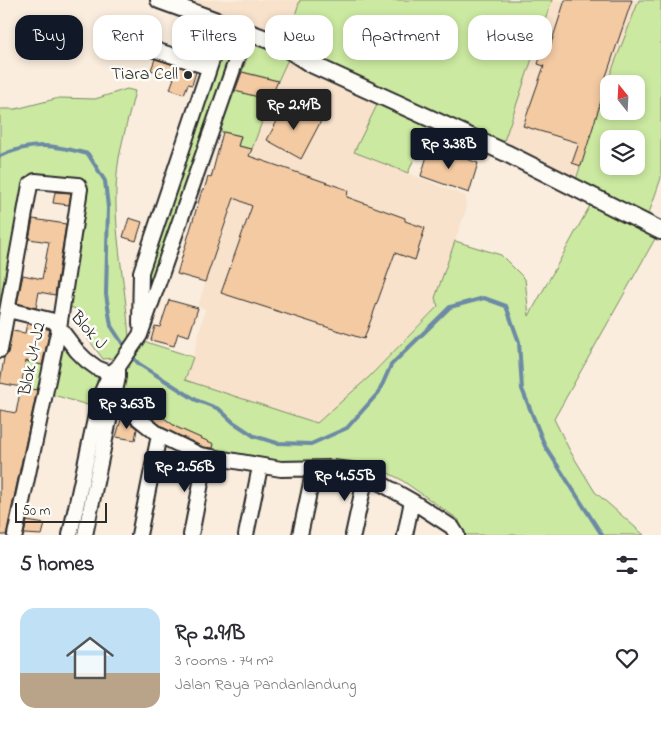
<!DOCTYPE html>
<meta charset="utf-8">
<style>
:root{--surface:#fff;--page:#f7f7f7;--text:#2b2b33;--muted:#7c7c81;--accent:#111827}
body{margin:0;font-family:"Indie Flower",sans-serif;background:var(--page);color:var(--text);height:100vh;display:flex;flex-direction:column;font-size:19px;white-space:nowrap}
*{box-sizing:border-box;margin:0}
p{font-size:16px;color:var(--muted)}
.icon{flex:none;width:28px;height:28px;fill:none;stroke:currentColor;stroke-width:2;stroke-linecap:round;stroke-linejoin:round}
.map{position:relative;height:535px;overflow:hidden}
.drawer{display:flex;flex-direction:column;background:var(--surface);flex:1}
.drawer>*{flex:none}
.banner{position:absolute;left:15px;top:15px;width:631px;height:45px;display:flex;gap:10px}
.needle{width:32px;rotate:342deg}
.tools{position:absolute;left:600px;top:75px;display:grid;gap:10px}
.tools a{display:grid;place-items:center;width:45px;height:45px;border-radius:10px;background:var(--surface);box-shadow:0 2px 8px #0003;font-size:25px}
.scale{position:absolute;left:15px;bottom:12px;width:92px;box-sizing:border-box;padding-left:5px;border:2px solid #2b2b2b;border-top:0;font-size:14px;line-height:18px;white-space:nowrap;color:#2b2b2b;-webkit-text-stroke:4px #fdfcf7;paint-order:stroke}
.price{position:absolute;translate:-50% -42px;padding:0 11px;border-radius:5px;background:var(--accent);color:#fff;font-size:16px;line-height:32px;filter:drop-shadow(0 1px 2px #0008)}
.price::after{content:'';position:absolute;left:50%;top:30px;width:15px;height:11px;margin-left:-8px;background:inherit;clip-path:polygon(0 0,100% 0,50% 100%)}
.price.active{background:#222;color:#fff}
ul{padding:0;list-style:none}
li{display:flex;align-items:center;gap:15px;height:125px;padding:0 20px}
li span{display:grid;place-items:center;flex:none;width:140px;height:100px;border-radius:15px;color:#555}
li>.icon{margin-inline-start:auto}
span .icon{width:60px;height:60px;fill:#fffc;stroke-width:1}
li b{font-size:21px}
h2{display:flex;justify-content:space-between;align-items:center;height:60px;padding:0 20px;font-size:21px}
.tag{padding:0 18px;border-radius:15px;background:var(--surface);box-shadow:0 2px 8px #0003;font-size:18px;line-height:45px}
.tag.active{background:var(--accent);color:#fff}
.map>svg:first-child{display:block}
.built{fill:#f8e2cc}
.green{fill:#cbe9a0;stroke:#7b8a66;fill-rule:evenodd}
.lines{fill:none;stroke-linecap:round;stroke-linejoin:round}
.stream{stroke:#6c8aa4;stroke-width:4}
.building{fill:#f3caa2;stroke:#2b2b2b}
.minor-casing{stroke:#2b2b2b;stroke-width:18}
.tertiary-casing{stroke:#2b2b2b;stroke-width:20}
.minor{stroke:#fdfcf7;stroke-width:14}
.tertiary{stroke:#fdfcf7;stroke-width:16}
.poi-dot{fill:#2b2b2b;stroke:#fdfcf7;stroke-width:2}
.labels{text-anchor:middle;dominant-baseline:central;stroke-width:5;stroke-linejoin:round;paint-order:stroke}
.poi-label{font-size:18px;fill:#2b2b2b;stroke:#fdfcf7;text-anchor:end}
.street-label{font-size:18px;fill:#2b2b2b;stroke:#fdfcf7}
</style>
<div class="map">
<svg width="661" height="535" viewBox="0 0 661 535">
<rect width="100%" height="100%" fill="#faedde"/>
<filter id="ink" filterUnits="userSpaceOnUse"><feTurbulence type="fractalNoise" baseFrequency=".02" numOctaves="2"/><feDisplacementMap in="SourceGraphic" scale="10" xChannelSelector="R" yChannelSelector="G"/><feConvolveMatrix kernelMatrix="1 2 1 2 8 2 1 2 1" color-interpolation-filters="sRGB"/></filter>
<g filter="url(#ink)">
<!-- built -->
<path class="built" d="M182,0H300L288,37Z
M552,0H639L605,88L575,183L502,147Z
M289,57L379,101L354,152L466,196V210L435,298L438,305L369,377L317,423L185,380L193,357L205,309L198,306L209,270L270,100Z"/>
<!-- green -->
<path class="green" d="M300,0H552L502,147L336,67L288,37Z
M639,0H661V178L648,216L575,183L605,88ZM609,84H636V111H609ZM609,139H636V166H609Z
M231,39L234,42V47L153,282L148,281L147,274L225,42Z
M261,43L289,57L278,81L242,72L251,47Z
M127,89L135,91C130,113 123,135 119,158C109,219 126,280 129,340L113,358L103,359L85,335V313L68,306L73,260L86,181C66,176 49,175 29,177L25,188L0,307V109H16L59,98L95,99Z
M233,90L270,100L252,149L238,146L241,136L220,131Z
M379,101L429,123L408,173L354,152Z
M592,202L656,237L554,419L570,451L595,492L644,535H462L459,520L400,479L376,467L286,466L212,454L213,444L176,427L136,397L129,406L117,396L123,374L146,342L193,357L185,380L317,423L369,377L438,306L435,298L455,241L501,255L525,279L529,316Z
M63,344L98,377L91,406L50,394L59,346Z
M26,361L47,366L42,391L21,387Z"/>
<g class="lines">
<!-- stream -->
<path class="stream" d="M0,156C33,141 54,145 88,154L105,181L108,207L106,294L111,326L128,352L139,364L196,400L219,409L233,422L254,436L277,443L311,444L347,428L379,392L391,365L450,307L484,298L506,306L519,342L522,389L545,446L602,535"/>
</g>
<!-- building -->
<path class="building" d="M565,0H632L602,88H605L581,166L572,163L579,143L523,126L544,66L538,64L543,49L549,50Z
M186,42L203,47L200,55L183,50Z
M155,59L196,72L192,85L188,84L184,94L170,89L174,78L151,70Z
M242,72L278,81L270,100L235,91Z
M286,104L321,121L301,159L267,140Z
M223,132L241,136L238,146L252,149L249,156L348,190L347,197L405,218V221L425,228L415,260L395,253L364,339L221,293L252,206L234,198L205,282L177,274L202,190H204L208,177L211,178Z
M430,146L478,163L469,193L421,176Z
M55,192L71,193L69,205L53,203Z
M129,218L142,222L136,241L123,237Z
M33,219L66,224L55,295L39,292L36,308L17,303L23,275L42,279L49,242L29,239Z
M169,300L198,308L189,336L178,333L174,346L151,340L155,326L160,327Z
M27,323L50,330L42,365L26,361L21,387L0,383L4,358L8,352L12,331L25,333Z
M21,387L37,390L6,535H0V410L16,413Z
M136,397L176,427L214,444L213,448L203,447L164,428L132,402Z
M122,416L137,429L135,440L116,437Z
M27,521L45,524L42,535L24,534Z"/>
<g class="lines">
<!-- minor casing -->
<g class="minor-casing">
<path id="minor" d="M152,49L208,67
M8,310L54,321L77,351L86,360L97,368L117,376
M140,324L141,272L224,24
M0,350L30,185L35,181L78,185L80,189L59,328L15,535
M113,398L159,435L200,455L281,469L332,468L351,470L366,475L412,501L452,527L457,535
M70,535L100,396L110,374L118,367L140,335L246,32
M85,535L118,377V367
M139,535L159,435
M191,535L206,457
M246,535L260,467
M300,535L314,469
M353,535L366,475
M405,535L412,501"/>
</g>
<!-- tertiary casing -->
<g class="tertiary-casing">
<path id="tertiary" d="M159,0L280,44L311,64L506,153L661,231"/>
</g>
<!-- minor -->
<use href="#minor" class="minor"/>
<!-- tertiary -->
<use href="#tertiary" class="tertiary"/>
</g>
</g>
<!-- markers -->
<circle class="poi-dot" cx="188" cy="75" r="5"/>
<g class="labels">
<!-- poi labels -->
<g class="poi-label">
<text x="178" y="75">Tiara Cell</text>
</g>
<!-- street labels -->
<g class="street-label">
<text transform="translate(88 331) rotate(48)">Blok J</text>
<text transform="translate(33 359) rotate(-78)">Blok J1-J2</text>
</g>
</g>
</svg>
<div class="tools">
<a><svg class="needle" viewBox="-14 -14 28 28"><path d="M0-13l5 13h-10z" fill="#e53935"/><path d="M0 13l5-13h-10z" fill="#7c7c81"/></svg></a>
<a><svg class="icon" aria-label="layers" viewBox="0 0 24 24"><path d="M12 4l9 5-9 5-9-5zM3 14l9 5 9-5"/></svg></a>
</div>
<div class="scale">50 m</div>
<b class="price active" style="left:294px;top:131px">Rp 2.91B</b>
<b class="price" style="left:449px;top:170px">Rp 3.38B</b>
<b class="price" style="left:127px;top:430px">Rp 3.63B</b>
<b class="price" style="left:185px;top:493px">Rp 2.56B</b>
<b class="price" style="left:345px;top:502px">Rp 4.55B</b>
<div class="banner">
<a class="tag active">Buy</a>
<a class="tag">Rent</a>
<a class="tag">Filters</a>
<a class="tag">New</a>
<a class="tag">Apartment</a>
<a class="tag">House</a>
</div>
</div>
<section class="drawer">
<h2>5 homes<svg class="icon" aria-label="filters" viewBox="0 0 24 24"><path d="M4 7h16M4 17h16"/><circle cx="9" cy="7" r="2"/><circle cx="15" cy="17" r="2"/></svg></h2>
<ul>
<li><span style="background:linear-gradient(#bfe0f5 65%,#b9a48a 0)"><svg class="icon" aria-label="home" viewBox="0 0 24 24"><path d="M3 11l9-7 9 7M6 9v11h12V9"/></svg></span><div><b>Rp 2.91B</b><p>3 rooms · 74 m²</p><p>Jalan Raya Pandanlandung</p></div><svg class="icon" aria-label="heart" viewBox="0 0 24 24"><path d="M12 20l-8-8c-3-5 5-10 8-4 3-6 11-1 8 4z"/></svg></li>
</ul>
</section>
